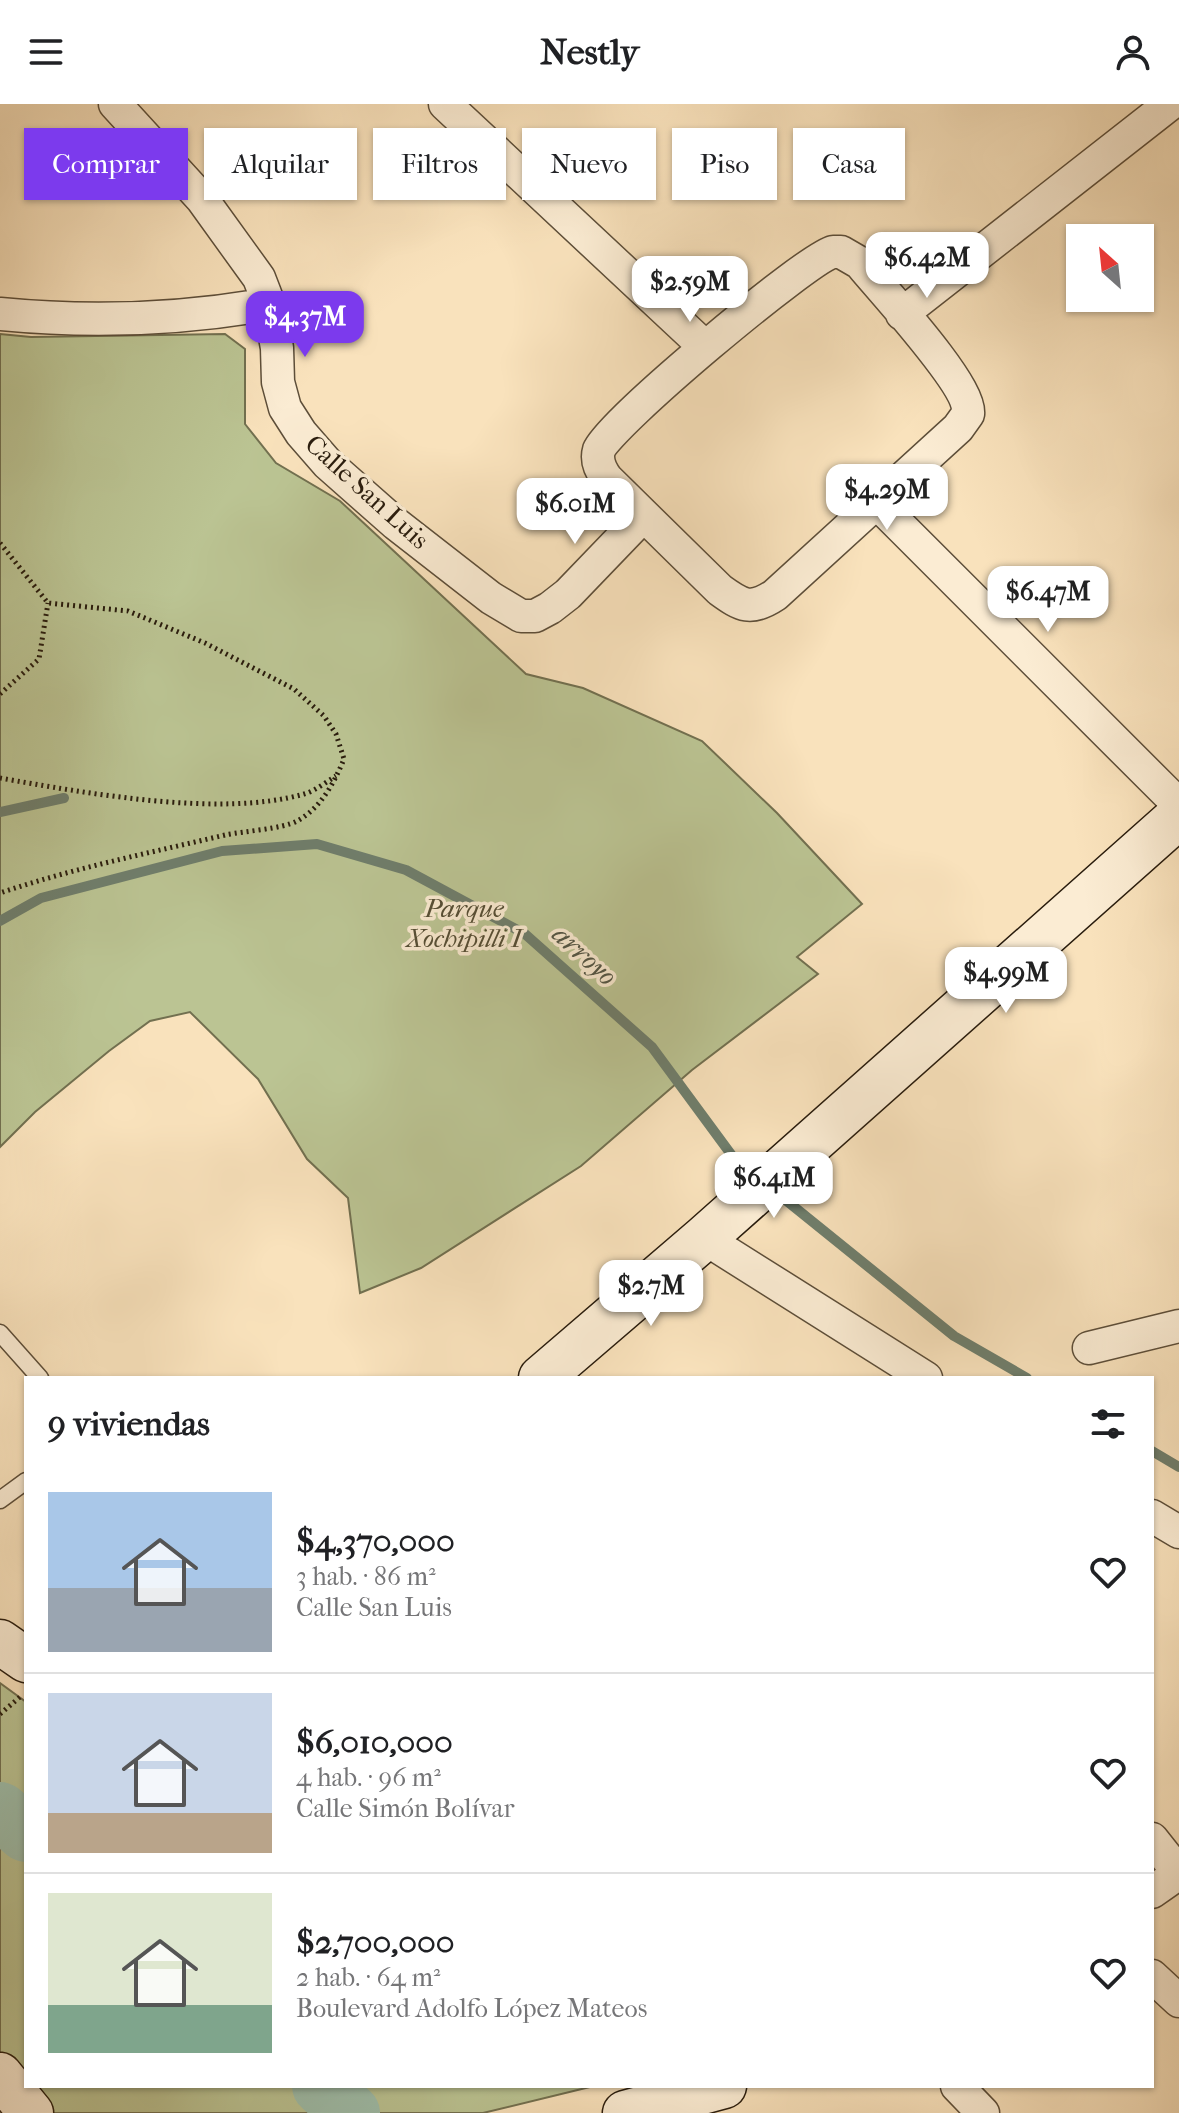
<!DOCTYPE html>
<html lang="es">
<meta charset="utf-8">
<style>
:root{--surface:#fff;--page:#f6f6f6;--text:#202124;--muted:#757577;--line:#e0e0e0;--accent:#7c3aed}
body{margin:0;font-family:"IM FELL French Canon",serif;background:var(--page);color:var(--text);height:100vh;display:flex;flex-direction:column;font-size:30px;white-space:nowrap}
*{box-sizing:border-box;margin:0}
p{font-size:26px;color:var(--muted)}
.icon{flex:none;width:44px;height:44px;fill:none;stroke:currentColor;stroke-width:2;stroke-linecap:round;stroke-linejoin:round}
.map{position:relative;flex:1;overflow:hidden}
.details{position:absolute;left:24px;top:1272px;width:1130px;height:712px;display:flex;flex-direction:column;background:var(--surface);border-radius:0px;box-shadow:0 2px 6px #0004}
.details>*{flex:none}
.top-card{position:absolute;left:24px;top:24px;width:1132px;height:72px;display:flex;gap:16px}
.needle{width:52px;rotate:333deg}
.fabs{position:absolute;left:1066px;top:120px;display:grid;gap:16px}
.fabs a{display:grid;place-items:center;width:88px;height:88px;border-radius:0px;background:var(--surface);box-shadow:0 2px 6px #0004;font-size:40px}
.price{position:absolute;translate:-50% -68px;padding:0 18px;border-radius:16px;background:#fff;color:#222;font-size:26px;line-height:52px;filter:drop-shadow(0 2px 4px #0008)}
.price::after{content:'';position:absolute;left:50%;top:48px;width:24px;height:18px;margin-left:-12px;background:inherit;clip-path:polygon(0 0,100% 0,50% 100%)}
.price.selected{background:var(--accent);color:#fff}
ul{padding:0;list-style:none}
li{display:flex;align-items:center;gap:24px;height:200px;padding:0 24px}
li+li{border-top:2px solid var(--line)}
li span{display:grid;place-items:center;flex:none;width:224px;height:160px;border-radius:0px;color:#555}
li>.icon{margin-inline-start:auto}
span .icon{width:96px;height:96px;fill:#fffc;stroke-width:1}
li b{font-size:34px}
h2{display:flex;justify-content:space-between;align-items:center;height:96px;padding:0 24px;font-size:34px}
.pill{padding:0 28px;border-radius:0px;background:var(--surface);box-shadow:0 2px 6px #0004;font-size:28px;line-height:72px}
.pill.selected{background:var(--accent);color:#fff}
header{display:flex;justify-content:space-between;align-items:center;height:104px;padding:0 24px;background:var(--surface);font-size:36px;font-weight:700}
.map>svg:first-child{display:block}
.green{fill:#bbc493;stroke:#727050;stroke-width:2}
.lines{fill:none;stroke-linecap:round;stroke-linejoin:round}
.stream{stroke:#6f7e6c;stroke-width:10}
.river{stroke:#9ebfac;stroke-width:58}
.lane-casing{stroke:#5d4e39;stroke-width:19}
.street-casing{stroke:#5d4e39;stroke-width:35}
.secondary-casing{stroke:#291c0d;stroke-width:47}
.path{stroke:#291c0d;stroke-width:5;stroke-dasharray:2 4;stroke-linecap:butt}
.lane{stroke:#fbecd3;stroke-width:16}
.street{stroke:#fbecd3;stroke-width:32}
.secondary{stroke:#fbecd3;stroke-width:44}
.labels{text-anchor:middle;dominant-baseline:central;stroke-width:7;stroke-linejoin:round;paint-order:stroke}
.street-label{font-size:26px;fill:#291c0d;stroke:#fbecd3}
.park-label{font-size:26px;font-style:italic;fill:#554e35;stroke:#fbecd3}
.water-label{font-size:28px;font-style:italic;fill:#525545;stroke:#fbecd3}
</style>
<header><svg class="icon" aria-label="menu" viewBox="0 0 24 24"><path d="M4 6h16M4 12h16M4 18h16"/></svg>Nestly<svg class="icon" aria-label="person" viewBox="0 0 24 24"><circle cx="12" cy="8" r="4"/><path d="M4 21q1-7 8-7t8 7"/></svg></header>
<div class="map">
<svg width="1179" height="2009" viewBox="0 0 1179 2009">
<rect width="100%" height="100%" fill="#f9e2bc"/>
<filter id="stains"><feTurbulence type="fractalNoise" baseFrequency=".0025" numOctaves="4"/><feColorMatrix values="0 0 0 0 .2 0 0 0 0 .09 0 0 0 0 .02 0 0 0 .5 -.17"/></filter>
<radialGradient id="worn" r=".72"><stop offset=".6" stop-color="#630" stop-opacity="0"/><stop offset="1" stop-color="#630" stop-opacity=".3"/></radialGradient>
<!-- green -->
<path class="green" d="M0,230L31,233L225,230L245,245V320L276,359L340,397L526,570L583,584L702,637L777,709L862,800L797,853L818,870L692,966L581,1062L421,1164L360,1189L348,1094L307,1055L258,975L190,908L150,917L109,947L35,1008L0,1043Z
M0,1579L26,1598V1982H594L483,2009H48L0,1955Z"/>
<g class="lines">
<!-- stream -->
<path class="stream" d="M0,708L64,694
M0,817L41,794L222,747L317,740L406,766L525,830L652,943L733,1053L756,1072
M772,1085L954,1232L1027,1274
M1152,1347L1179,1363"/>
<!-- river -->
<path class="river" d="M0,1707L26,1729
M321,1982L351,2009"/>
<!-- lane casing -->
<g class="lane-casing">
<path id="lane" d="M0,1229L40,1274
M0,1396L26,1377"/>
</g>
<!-- street casing -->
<g class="street-casing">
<path id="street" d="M115,0L202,95L259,174L269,200L277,244L278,278L285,304L301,329L328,360L396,420L491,494L521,512H535L550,504L568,490L643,412
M445,0L705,243
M833,148H841L860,159C881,185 972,282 968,310L958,324L775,491C751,507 742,502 720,486L607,375C601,367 596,356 599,346C608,321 807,154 833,148Z
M0,210C92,219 178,216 269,200
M902,210L1170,0
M877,399L1179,701
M704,1134L926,1274
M1089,1244L1179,1222
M1152,1412L1179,1428
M1152,1735L1179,1769
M1152,1788L1179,1769
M1152,1872L1179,1897
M957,1982L983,2009"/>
</g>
<!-- secondary casing -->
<g class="secondary-casing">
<path id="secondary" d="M541,1274L704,1134L1179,712
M0,1538L26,1556
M0,1971L31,2009
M625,2009L724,1982"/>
</g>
<!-- path -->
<path class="path" d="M0,439L48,499L128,507L205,539L294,585L324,612L336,630L344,655C334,679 321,704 297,717C282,725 244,727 225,731C149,749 74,764 0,789
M0,590L39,555L48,499
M0,674C85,689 221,714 304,690C315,687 326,678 336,672
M0,1610L20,1593"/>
<!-- lane -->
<use href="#lane" class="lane"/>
<!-- street -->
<use href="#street" class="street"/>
<!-- secondary -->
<use href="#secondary" class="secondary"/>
</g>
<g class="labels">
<!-- street labels -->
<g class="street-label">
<text transform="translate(367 388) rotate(42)">Calle San Luis</text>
</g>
<!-- park labels -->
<g class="park-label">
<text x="464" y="804">Parque<tspan x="464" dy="30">Xochipilli I</tspan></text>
</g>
<!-- water labels -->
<g class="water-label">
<text transform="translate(585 851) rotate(42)">arroyo</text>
</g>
</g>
<rect width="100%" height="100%" filter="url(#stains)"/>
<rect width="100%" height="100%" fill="url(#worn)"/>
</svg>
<div class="fabs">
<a><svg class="needle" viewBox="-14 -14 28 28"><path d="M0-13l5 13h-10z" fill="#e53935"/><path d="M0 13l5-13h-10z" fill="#757577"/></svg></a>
</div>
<b class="price" style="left:927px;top:196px">$6.42M</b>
<b class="price" style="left:690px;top:220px">$2.59M</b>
<b class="price selected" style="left:305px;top:255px">$4.37M</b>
<b class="price" style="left:887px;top:428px">$4.29M</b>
<b class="price" style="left:575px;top:442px">$6.01M</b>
<b class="price" style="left:1048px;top:530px">$6.47M</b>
<b class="price" style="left:1006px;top:911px">$4.99M</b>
<b class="price" style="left:774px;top:1116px">$6.41M</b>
<b class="price" style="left:651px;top:1224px">$2.7M</b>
<div class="top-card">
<a class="pill selected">Comprar</a>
<a class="pill">Alquilar</a>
<a class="pill">Filtros</a>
<a class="pill">Nuevo</a>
<a class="pill">Piso</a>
<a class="pill">Casa</a>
</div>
<section class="details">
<h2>9 viviendas<svg class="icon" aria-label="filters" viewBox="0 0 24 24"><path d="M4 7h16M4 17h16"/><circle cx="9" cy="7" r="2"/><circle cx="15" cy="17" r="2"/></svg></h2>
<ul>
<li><span style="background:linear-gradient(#a9c7e8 60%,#9aa5b1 0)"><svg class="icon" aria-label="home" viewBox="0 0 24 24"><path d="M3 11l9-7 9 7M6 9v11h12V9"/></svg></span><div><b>$4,370,000</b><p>3 hab. · 86 m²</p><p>Calle San Luis</p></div><svg class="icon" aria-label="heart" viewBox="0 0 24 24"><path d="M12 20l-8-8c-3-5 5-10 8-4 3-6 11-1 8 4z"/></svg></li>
<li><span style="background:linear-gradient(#c9d6e8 75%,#b9a48a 0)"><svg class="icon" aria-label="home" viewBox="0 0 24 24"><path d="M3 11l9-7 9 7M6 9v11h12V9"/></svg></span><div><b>$6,010,000</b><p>4 hab. · 96 m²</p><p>Calle Simón Bolívar</p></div><svg class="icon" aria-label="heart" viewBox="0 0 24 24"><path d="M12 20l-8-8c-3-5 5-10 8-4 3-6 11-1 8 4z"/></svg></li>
<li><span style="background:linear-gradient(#dfe7d0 70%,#7fa58c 0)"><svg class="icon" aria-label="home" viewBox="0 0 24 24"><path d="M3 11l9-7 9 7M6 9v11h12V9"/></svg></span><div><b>$2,700,000</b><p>2 hab. · 64 m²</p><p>Boulevard Adolfo López Mateos</p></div><svg class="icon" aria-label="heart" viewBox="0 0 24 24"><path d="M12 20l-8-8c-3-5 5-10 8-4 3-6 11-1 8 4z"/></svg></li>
</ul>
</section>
</div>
